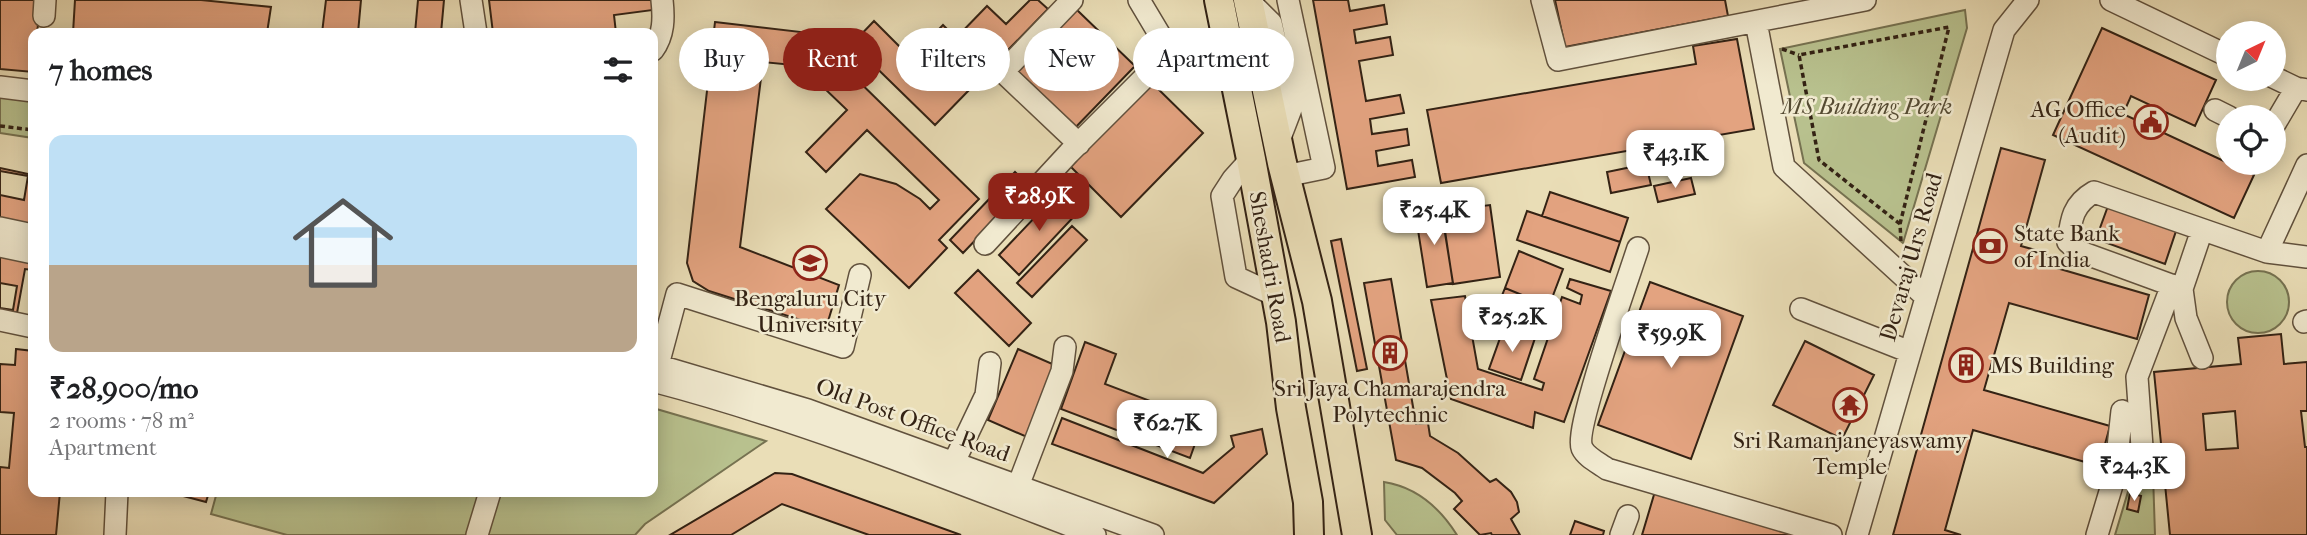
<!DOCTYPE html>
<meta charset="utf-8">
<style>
:root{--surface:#fff;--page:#f6f6f6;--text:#202124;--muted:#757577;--accent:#8f2418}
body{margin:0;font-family:"IM FELL French Canon",serif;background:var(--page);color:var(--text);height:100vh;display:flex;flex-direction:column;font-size:26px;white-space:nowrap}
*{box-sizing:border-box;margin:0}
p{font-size:23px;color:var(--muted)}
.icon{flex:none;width:38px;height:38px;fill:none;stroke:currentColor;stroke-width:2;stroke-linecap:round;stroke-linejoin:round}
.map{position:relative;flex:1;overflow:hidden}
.sheet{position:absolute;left:28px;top:28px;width:630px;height:469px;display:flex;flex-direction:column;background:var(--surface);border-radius:14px;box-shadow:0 4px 18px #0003}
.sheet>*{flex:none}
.guide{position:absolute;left:679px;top:28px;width:665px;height:63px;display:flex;gap:14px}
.needle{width:46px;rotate:43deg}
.tools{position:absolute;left:2216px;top:21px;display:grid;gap:14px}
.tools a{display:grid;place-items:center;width:70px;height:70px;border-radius:50%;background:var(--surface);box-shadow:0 4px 18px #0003;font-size:35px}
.price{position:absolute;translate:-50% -60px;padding:0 16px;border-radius:14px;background:#fff;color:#222;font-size:23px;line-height:46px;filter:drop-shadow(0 2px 4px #0008)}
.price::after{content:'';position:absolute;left:50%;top:42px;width:21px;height:16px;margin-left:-10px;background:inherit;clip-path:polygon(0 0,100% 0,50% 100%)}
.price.current{background:var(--accent);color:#fff}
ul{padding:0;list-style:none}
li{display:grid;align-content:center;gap:14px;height:371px;padding:0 21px}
li span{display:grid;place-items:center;height:217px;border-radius:14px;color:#555}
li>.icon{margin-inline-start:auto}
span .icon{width:126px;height:126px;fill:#fffc;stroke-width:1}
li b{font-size:30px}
h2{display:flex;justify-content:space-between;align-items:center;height:84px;padding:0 21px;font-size:30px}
.pill{padding:0 24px;border-radius:32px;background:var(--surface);box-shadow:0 4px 18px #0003;font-size:24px;line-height:63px}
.pill.current{background:var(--accent);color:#fff}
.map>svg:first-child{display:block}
.green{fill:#b8c18e;stroke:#767251;stroke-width:2}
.building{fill:#e3a380;stroke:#332214;stroke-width:2;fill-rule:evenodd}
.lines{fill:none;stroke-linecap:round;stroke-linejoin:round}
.minor-casing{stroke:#61513d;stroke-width:24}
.major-casing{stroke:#332214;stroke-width:32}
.path{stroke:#332214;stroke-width:3.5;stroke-dasharray:5 3.5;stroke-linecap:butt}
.minor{stroke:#f1ead0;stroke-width:21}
.major{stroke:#eadeb7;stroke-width:28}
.labels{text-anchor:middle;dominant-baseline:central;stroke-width:5;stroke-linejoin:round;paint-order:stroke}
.park-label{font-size:23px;font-style:italic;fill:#544a32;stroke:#f1ead0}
.poi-label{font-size:23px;fill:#332214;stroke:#f1ead0}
.street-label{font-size:23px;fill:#332214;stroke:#f1ead0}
</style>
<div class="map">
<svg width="2307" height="535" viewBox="0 0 2307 535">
<rect width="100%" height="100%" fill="#eadeb7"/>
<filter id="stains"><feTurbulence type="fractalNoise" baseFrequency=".00286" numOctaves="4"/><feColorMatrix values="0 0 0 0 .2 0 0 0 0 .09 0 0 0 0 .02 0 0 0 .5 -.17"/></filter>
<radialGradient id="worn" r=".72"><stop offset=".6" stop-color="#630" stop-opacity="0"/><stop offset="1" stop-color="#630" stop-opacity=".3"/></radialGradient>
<!-- green -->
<path class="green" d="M1965,10L1967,28L1903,243L1804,163L1780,49Z
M0,86L33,89V138L0,133Z
M2227 302a31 31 0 1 1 62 0a31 31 0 1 1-62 0Z
M653,408L766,441L645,524L635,535H287L211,514L217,492H653Z
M2153,474L2155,535H2115L2133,475Z
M1384,482C1416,487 1440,508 1457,535H1397L1385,520Z"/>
<!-- building -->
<path class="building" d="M0,0H41L37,33H33V72L0,69Z
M75,0H201L271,7L267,33H73Z
M326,0H361L358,33H322Z
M418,0H444L441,33H415Z
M489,0H652L653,10L614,15L616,33H493Z
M1030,0H1038L1048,9L935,125L852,44L874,21L911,58L943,25L956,38L987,6L1006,24Z
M1313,0H1348L1350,11L1384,5L1387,24L1354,30L1356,43L1390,37L1393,55L1359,61L1366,101L1400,95L1404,113L1370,119L1372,134L1407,129L1409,145L1376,151L1378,166L1412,160L1415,177L1347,189Z
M1555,0H1725L1728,16L1565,47Z
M1076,9L1135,66L1072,131L1013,75Z
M715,22L801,32L793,65L763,62L740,247L839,285L826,328L709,291L693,281L687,263Z
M2102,28L2216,80L2195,126L2131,96L2123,114L2254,175L2234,218L2053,135Z
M1737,39L1754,129L1441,183L1427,110L1696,64L1693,46Z
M842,65L979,199L939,240L947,248L909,288L826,209L860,174L896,184L920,199L930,209L939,200L867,130L826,172L806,152L847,110L822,86Z
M1150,81L1203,133L1121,217L1068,164Z
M2001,148L2045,160L2021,246L2046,253L2043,264L2149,295L2137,339L2009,303L1984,390L2110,426L2099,466L1973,430L1945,530L1961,535H1893Z
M1646,164L1651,185L1611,193L1607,172Z
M0,168L33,175V270L25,269L17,313L0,309Z
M0,171L28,176L24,200L0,195Z
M1015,172L1028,185L963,253L950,240Z
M1691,178L1695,194L1658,202L1654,186Z
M1060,191L1080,210L1019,275L999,255Z
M1550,192L1628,218L1620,242L1542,216Z
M1490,205L1500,277L1453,284L1442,211Z
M2108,206L2176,231L2165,264L2096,239Z
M1441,208L1453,283L1427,287L1415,211Z
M1527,211L1620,242L1610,272L1517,240Z
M1072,226L1087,240L1032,297L1017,283Z
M1341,239L1367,369L1357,371L1331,241Z
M1519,251L1563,269L1549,306L1505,288Z
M978,270L1031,323L1009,346L955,293Z
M1391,279L1416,424L1428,423L1430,436L1458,453L1490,482L1496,479L1511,492L1517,502L1519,512L1511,519L1520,535H1492L1491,533L1480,535L1454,509L1462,501L1455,493L1422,468L1396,460L1364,283Z
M1570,279L1611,291L1564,422L1535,412L1533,428L1451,399L1431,300L1465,296L1478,369L1542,390L1544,383L1534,379L1562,297L1580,304L1582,295L1567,288Z
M1650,282L1743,316L1691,459L1598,425Z
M0,283L17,286L13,310L0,308Z
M1505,288L1549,306L1537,335L1493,318Z
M1504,327L1535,338L1521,380L1489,369Z
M2281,334L2284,364L2307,362V411H2301L2305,447H2307V535H2170L2154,372L2241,364L2238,338ZM2235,411L2238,448L2206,450L2203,414Z
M1805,341L1874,375L1842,439L1773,405Z
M1085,342L1116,354L1105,384L1203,421L1190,458L1061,409Z
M16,349L33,351V492H60L56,535H0V467L9,468L14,413L0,412V364L15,365Z
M1018,349L1057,366L1027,437L988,420Z
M1062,418L1203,473L1234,447L1231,436L1262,429L1267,454L1214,503L1052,444Z
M775,473L792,474L961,535H869L782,504L731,535H670Z
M1656,488L1808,535H1642Z
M168,492H209L206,502Z
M2130,493L2141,496L2138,512L2127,509Z
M1575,521L1604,531L1603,535H1570Z"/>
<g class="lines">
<!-- minor casing -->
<g class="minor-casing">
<path id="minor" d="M471,0L476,33
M1072,0L1003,72L1079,144
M1139,0L1170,52
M1248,0L1271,23L1291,109L1278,143
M1542,0L1558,60L1865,0
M2111,0L2228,56
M44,16L45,0
M1756,22L1784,167L1926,297
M653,50C664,35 664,18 662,0
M2273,77L2296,88L2307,90
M0,87L33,91
M2215,110L2229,117
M2273,127L2296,88
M1251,159L1233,179L1222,196L1236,277L1275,295
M1285,176L1324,168L1288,0
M0,228L33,235
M2202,230L2182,289L2078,251L2068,242C2071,219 2073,204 2094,192L2267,252L2307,257
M985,244L1069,153L1170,52L1199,71L1232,68
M0,246L33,253
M1638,248C1629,276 1574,430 1582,448C1586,457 1599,463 1607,469L1831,535
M2267,252L2307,165
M2182,289L2186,318L2202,358
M1801,309L1910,352
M0,320L33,327
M2304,322L2307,321
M653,364L808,410L1153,535
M658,365L677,294L843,347L860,275
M653,381C802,420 951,480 1095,535
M954,462L986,395L990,363
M2144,475L2137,377L2172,285
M1018,486L1062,371L1065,347
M115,535L117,492
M477,535L490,492
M1621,535L1628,516
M1857,535L2004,30L2028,0
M2097,535L2115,475L2122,411"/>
</g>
<!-- major casing -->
<g class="major-casing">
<path id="major" d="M1219,0L1251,159L1281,322L1291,408L1308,502L1309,535
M1248,0L1282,163L1317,301L1357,535"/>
</g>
<!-- path -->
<path class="path" d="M1782,49L1799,55
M0,126L33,130
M1900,224L1819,160L1799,55L1949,27L1900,224L1901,241"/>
<!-- minor -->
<use href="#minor" class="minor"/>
<!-- major -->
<use href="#major" class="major"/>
</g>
<!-- icons -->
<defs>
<g id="civic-ring" transform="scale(1.75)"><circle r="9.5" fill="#f1ead0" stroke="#8f2418" stroke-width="1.5"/><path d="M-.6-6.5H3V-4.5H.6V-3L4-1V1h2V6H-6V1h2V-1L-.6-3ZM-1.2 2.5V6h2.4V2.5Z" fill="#8f2418"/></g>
<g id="bank-ring" transform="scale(1.75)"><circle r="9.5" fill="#f1ead0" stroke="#8f2418" stroke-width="1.5"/><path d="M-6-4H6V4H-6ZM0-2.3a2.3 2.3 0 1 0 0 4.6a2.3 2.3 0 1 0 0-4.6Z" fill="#8f2418"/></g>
<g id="university-ring" transform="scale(1.75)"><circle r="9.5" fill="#f1ead0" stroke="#8f2418" stroke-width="1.5"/><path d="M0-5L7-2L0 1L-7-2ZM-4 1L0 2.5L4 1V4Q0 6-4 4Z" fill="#8f2418"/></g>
<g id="building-ring" transform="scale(1.75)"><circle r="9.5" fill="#f1ead0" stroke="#8f2418" stroke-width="1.5"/><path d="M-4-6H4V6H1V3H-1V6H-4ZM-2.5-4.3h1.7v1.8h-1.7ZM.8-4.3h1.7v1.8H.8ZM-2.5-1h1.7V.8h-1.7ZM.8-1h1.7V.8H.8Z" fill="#8f2418"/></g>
<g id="temple-ring" transform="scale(1.75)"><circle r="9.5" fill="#f1ead0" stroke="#8f2418" stroke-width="1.5"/><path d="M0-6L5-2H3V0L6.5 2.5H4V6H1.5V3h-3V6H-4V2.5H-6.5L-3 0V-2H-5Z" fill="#8f2418"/></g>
</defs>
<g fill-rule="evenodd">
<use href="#civic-ring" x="2151" y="122"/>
<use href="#bank-ring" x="1990" y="246"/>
<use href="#university-ring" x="810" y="263"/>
<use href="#building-ring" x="1390" y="353"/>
<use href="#building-ring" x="1966" y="365"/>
<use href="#temple-ring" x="1850" y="405"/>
</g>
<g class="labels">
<!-- park labels -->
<g class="park-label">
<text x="1867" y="106">MS Building Park</text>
</g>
<!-- poi labels -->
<g class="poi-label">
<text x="2126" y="109" text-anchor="end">AG Office<tspan x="2126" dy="26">(Audit)</tspan></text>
<text x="2014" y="233" text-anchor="start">State Bank<tspan x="2014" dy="26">of India</tspan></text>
<text x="810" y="298">Bengaluru City<tspan x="810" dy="26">University</tspan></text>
<text x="1990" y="365" text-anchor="start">MS Building</text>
<text x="1390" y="388">Sri Jaya Chamarajendra<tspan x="1390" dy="26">Polytechnic</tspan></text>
<text x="1850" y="440">Sri Ramanjaneyaswamy<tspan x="1850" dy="26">Temple</tspan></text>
</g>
<!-- street labels -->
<g class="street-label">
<text transform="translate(1911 257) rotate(-74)">Devaraj Urs Road</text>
<text transform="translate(1270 267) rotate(80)">Sheshadri Road</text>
<text transform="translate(913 420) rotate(20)">Old Post Office Road</text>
</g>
</g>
<rect width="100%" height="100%" filter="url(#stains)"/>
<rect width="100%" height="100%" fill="url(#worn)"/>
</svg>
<div class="tools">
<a><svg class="needle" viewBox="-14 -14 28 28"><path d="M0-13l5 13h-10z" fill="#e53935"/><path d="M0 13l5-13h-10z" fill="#757577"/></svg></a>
<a><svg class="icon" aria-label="locate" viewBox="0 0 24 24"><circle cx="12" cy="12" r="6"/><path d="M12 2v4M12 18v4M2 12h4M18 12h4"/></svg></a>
</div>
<b class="price" style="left:1675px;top:190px">₹43.1K</b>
<b class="price current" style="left:1039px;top:233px">₹28.9K</b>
<b class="price" style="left:1434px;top:247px">₹25.4K</b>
<b class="price" style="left:1512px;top:354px">₹25.2K</b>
<b class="price" style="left:1671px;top:370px">₹59.9K</b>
<b class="price" style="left:1167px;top:460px">₹62.7K</b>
<b class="price" style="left:2134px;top:503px">₹24.3K</b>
<div class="guide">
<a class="pill">Buy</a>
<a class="pill current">Rent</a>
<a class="pill">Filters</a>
<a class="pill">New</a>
<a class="pill">Apartment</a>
</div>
<section class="sheet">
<h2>7 homes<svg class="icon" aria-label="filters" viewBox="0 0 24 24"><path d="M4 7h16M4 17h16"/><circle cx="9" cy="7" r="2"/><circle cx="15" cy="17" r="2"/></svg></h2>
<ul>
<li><span style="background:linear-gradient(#bfe0f5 60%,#b9a48a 0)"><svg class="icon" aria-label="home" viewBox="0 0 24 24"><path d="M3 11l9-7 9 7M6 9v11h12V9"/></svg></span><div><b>₹28,900/mo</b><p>2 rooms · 78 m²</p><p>Apartment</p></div></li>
</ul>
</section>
</div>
